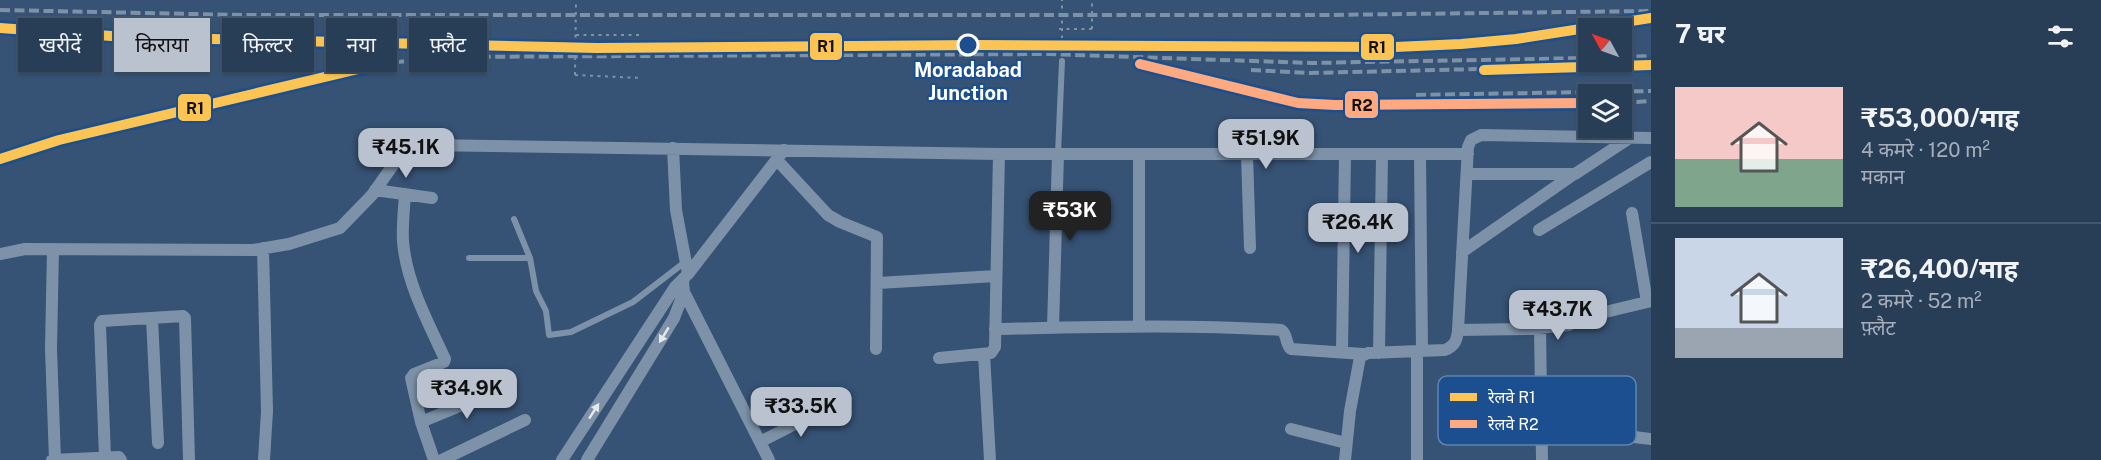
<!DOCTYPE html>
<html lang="hi">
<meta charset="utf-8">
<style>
:root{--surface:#283e57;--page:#30455d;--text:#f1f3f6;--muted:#a5aeba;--line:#44576d;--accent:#b9c2ce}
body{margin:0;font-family:"Public Sans","Noto Sans Devanagari",sans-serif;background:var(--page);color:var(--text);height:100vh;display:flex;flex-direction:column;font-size:22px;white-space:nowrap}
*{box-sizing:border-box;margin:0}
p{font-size:20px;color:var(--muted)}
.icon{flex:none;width:33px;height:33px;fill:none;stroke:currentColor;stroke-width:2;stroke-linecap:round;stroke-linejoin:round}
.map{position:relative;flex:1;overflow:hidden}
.panel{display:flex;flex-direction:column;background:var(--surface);width:450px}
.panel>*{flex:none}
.guide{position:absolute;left:18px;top:18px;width:570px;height:54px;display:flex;gap:12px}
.needle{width:39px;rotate:310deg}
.controls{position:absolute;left:1578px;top:18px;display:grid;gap:12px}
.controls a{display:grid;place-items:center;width:54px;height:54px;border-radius:0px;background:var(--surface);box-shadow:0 2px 4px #0004,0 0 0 2px var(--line);font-size:30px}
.price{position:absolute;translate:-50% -51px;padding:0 14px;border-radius:12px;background:var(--accent);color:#111;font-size:20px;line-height:39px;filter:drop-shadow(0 2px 3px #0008)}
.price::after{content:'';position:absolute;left:50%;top:36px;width:18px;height:14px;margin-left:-9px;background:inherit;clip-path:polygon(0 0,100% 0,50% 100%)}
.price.on{background:#222;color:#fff}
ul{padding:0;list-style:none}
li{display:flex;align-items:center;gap:18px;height:150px;padding:0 24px}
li+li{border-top:2px solid var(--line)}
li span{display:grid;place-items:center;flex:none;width:168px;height:120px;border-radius:0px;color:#555}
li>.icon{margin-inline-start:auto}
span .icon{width:72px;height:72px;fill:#fffc;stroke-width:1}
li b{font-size:26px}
h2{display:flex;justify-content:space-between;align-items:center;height:72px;padding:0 24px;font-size:26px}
.tag{padding:0 21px;border-radius:0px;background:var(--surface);box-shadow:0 2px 4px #0004,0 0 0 2px var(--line);font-size:21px;line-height:54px}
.tag.on{background:var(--accent);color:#111}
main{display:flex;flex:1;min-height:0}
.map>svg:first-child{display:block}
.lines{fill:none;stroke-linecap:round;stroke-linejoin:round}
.path{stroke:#7d92a8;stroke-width:2;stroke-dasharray:3 4.5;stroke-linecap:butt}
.service{stroke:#7d92a8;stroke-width:6}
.minor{stroke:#7d92a8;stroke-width:12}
.rail{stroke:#7e92a7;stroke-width:4;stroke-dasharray:10 4.5;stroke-linecap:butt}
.path-bridge{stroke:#7d92a8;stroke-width:2;stroke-dasharray:3 4.5;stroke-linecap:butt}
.rail-1-casing{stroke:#1b4f8f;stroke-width:15}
.rail-2-casing{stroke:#1b4f8f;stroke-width:15}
.rail-1{stroke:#fcc553;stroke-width:10}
.rail-2{stroke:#ffa980;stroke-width:10}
.oneway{fill:#e5e9ee}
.stop-dot{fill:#1b4f8f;stroke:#fff;stroke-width:3}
.labels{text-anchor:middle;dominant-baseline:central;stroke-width:4.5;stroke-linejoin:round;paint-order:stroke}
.stop-label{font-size:20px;font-weight:bold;fill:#fff;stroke:#1b4f8f}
.key{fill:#1b4f8f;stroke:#5f84b1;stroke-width:1.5}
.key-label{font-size:16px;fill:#fff}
.line-badge{stroke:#1b4f8f;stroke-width:2}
.pale-badge-label{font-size:16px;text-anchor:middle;font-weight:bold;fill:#111}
</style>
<main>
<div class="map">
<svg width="1651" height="460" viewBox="0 0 1651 460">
<rect width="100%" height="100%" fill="#365274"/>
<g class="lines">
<!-- path -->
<path class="path" d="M1059,29H1092
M576,35H643
M575,75L641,78"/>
<!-- service -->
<path class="service" d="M1058,154L1062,61
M514,219L530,258L536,291L546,311L549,335L571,332L633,302L685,262
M469,258H530"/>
<!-- minor -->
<path class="minor" d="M673,148L676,210L688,274
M1139,155V326
M1247,155L1250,248
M1420,155L1422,351
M777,160L828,215L840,222L877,237L876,349
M1467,174H1575L1631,137
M375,190L432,198
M405,194C404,210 402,226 403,241C406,282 428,322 445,359L444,362L414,374L411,378L421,422L434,460
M1632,213L1647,302
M1344,214L1381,213
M1539,230L1651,162
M263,248L267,411L264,460
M53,249L51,349L55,460
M1462,252L1574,174
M0,254L25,249L253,250L289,244L340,228L372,195L403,151L423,145L999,154H1468
M878,283L996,276
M684,292L769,460
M152,318L158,443
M1053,328L1058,154
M1540,328L1542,460
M995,329C1090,327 1186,324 1281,330C1288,334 1285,344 1291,349L1363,354
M1458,330L1528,329L1569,325L1580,318L1651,301
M1342,352L1345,155
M1379,353L1382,155
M984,354L990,460
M939,358L991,353L995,347L999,154
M421,422L467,403L498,386
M1291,429L1346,443
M1634,437L1651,439
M760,442L828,407
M105,457L100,325L102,321L183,316L185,318L189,460
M52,460L119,457L121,460
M442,460L525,420
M562,460L675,287L688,274L784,150
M587,460L674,318L684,292L683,281
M1345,460L1350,411L1360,357L1368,353L1445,350C1455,346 1457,340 1458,330L1468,147L1471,140L1481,135L1651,138
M1417,460V351"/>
<!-- rail -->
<path class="rail" d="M0,10L243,15H1324L1651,11
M1622,57L1651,56
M1133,62L1298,103L1335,105L1588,103
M1251,70L1309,73L1651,65
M1416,95L1651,91
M1622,103L1651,101
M0,159L59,140L371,66L433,57L1049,54L1311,63L1588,58"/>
<!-- path-bridge -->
<path class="path-bridge" d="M1092,29V0
M1062,61V0
M575,75L576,0"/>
<!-- rail-1 casing -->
<g class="rail-1-casing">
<path id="rail-1" d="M0,28L125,37L597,48L976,45L1395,47L1461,44L1516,39L1651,18
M1484,70L1651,65
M0,159L59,140L371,66L391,63"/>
</g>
<!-- rail-2 casing -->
<g class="rail-2-casing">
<path id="rail-2" d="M1140,64L1298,103L1335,105L1588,103"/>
</g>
<!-- rail-1 -->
<use href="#rail-1" class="rail-1"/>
<!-- rail-2 -->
<use href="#rail-2" class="rail-2"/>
</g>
<!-- one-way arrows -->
<defs><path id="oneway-solid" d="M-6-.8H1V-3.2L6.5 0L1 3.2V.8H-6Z" transform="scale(1.5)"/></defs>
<g class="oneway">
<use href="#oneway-solid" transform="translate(664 335) rotate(121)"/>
<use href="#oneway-solid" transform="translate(594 411) rotate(-57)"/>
</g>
<!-- markers -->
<circle class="stop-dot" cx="968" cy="45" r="10"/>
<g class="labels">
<!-- stop labels -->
<g class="stop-label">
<text x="968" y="70">Moradabad<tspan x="968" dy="23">Junction</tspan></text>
</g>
</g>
<!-- legend -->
<rect x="1438" y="376" width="198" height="69" rx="9" class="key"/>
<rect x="1450" y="393" width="27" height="8" fill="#fcc553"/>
<rect x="1450" y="420" width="27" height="8" fill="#ffa980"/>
<g class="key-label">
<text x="1488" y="403">रेलवे R1</text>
<text x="1488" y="430">रेलवे R2</text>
</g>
<g class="line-badge">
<rect x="809" y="32" width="34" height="29" rx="6" fill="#fcc553"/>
<rect x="1360" y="33" width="35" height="28" rx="6" fill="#fcc553"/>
<rect x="1344" y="90" width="35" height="29" rx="6" fill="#ffa980"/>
<rect x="177" y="93" width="35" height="29" rx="6" fill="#fcc553"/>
</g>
<g class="pale-badge-label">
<text x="826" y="52">R1</text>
<text x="1377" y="53">R1</text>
<text x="1362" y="111">R2</text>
<text x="195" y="114">R1</text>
</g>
</svg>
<div class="controls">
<a><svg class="needle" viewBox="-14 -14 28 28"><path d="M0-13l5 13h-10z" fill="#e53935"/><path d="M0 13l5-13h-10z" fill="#a5aeba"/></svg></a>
<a><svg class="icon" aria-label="layers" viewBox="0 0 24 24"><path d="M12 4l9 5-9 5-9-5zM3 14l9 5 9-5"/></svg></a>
</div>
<b class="price" style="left:1266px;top:170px">₹51.9K</b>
<b class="price" style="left:406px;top:179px">₹45.1K</b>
<b class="price on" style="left:1070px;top:242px">₹53K</b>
<b class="price" style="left:1358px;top:254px">₹26.4K</b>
<b class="price" style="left:1558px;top:341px">₹43.7K</b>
<b class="price" style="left:467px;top:420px">₹34.9K</b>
<b class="price" style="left:801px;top:438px">₹33.5K</b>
<div class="guide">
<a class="tag">खरीदें</a>
<a class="tag on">किराया</a>
<a class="tag">फ़िल्टर</a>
<a class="tag">नया</a>
<a class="tag">फ़्लैट</a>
</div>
</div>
<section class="panel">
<h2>7 घर<svg class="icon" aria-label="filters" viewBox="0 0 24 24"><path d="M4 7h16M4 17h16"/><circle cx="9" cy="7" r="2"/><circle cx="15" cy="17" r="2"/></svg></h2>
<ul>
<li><span style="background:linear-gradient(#f6c9c9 60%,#7fa58c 0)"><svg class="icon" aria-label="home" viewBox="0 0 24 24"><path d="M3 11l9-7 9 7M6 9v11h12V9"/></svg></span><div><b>₹53,000/माह</b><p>4 कमरे · 120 m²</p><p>मकान</p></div></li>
<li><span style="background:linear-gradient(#c9d6e8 75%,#9aa5b1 0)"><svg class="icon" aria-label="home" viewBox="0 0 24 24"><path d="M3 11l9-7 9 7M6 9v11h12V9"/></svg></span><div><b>₹26,400/माह</b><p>2 कमरे · 52 m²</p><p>फ़्लैट</p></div></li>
</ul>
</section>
</main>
